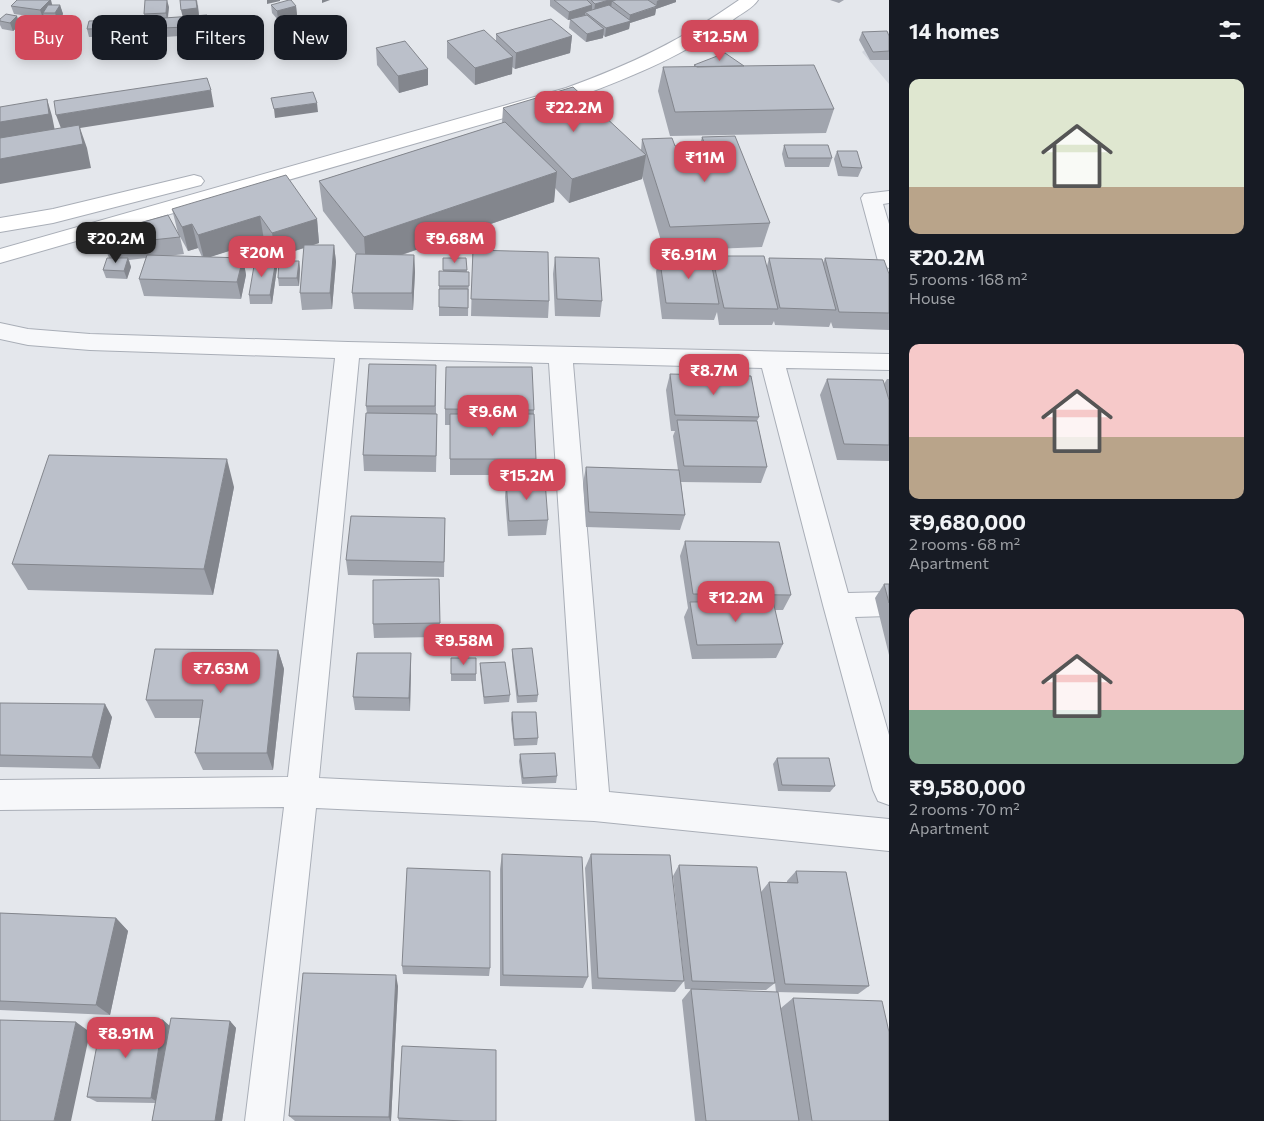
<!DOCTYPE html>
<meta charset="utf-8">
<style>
:root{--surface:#171b24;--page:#242831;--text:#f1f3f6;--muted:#9ea1a6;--accent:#d1495b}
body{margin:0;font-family:Commissioner,sans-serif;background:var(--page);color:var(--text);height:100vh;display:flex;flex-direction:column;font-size:19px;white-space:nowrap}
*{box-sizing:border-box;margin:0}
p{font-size:16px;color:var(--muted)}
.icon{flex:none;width:28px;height:28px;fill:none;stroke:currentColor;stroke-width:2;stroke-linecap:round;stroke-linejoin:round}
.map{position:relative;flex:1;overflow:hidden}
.sheet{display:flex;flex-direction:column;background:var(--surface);width:375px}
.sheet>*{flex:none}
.hud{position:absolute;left:15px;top:15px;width:475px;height:45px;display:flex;gap:10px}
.price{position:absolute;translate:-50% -42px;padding:0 11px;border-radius:10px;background:var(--accent);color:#fff;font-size:16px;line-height:32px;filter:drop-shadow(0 1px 2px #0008)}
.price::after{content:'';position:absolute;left:50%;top:30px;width:15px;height:11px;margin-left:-8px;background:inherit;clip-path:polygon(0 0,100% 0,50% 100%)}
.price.current{background:#222;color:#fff}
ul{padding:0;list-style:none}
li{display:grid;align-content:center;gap:10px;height:265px;padding:0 20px}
li span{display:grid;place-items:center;height:155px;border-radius:10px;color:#555}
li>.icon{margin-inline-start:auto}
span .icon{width:90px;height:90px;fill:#fffc;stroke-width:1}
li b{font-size:21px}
h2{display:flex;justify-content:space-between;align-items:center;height:60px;padding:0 20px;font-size:21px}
.pill{padding:0 18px;border-radius:10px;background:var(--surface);box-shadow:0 2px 12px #0003;font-size:18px;line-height:45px}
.pill.current{background:var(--accent);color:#fff}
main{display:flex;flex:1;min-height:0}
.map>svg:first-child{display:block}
.built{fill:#d2d6de}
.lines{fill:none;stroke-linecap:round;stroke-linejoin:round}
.street-casing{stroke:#a9aeb7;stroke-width:2}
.secondary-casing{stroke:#a9aeb7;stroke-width:2}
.street{fill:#f7f8fa;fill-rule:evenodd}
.secondary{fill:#fff;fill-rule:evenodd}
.wall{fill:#a1a5ae}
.shaded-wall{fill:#83868d}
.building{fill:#bbc0ca;stroke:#83868d}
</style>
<main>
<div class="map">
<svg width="889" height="1121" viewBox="0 0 889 1121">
<rect width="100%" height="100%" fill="#e4e7ec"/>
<!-- built -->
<path class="built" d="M889,32V84L862,52Z"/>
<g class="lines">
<!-- street casing -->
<g class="street-casing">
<path id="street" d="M889,191V203L883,204L889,224V268L881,266L878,261L861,198L864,194Z
M0,323L28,329L90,334L348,342L889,354V370L786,368L848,593L889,592V616L855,617L889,735V805L878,801L873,790L823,605L762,368L573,363L609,792L889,819V851L594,821L316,808L283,1121H245L284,807L0,810V780L288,777L335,358L90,350L28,345L0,339ZM359,358L549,363L577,790L319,778Z"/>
</g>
<!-- secondary casing -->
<g class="secondary-casing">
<path id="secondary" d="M739,0H758C753,8 742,13 734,19C687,54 634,76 580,96L0,263V249L566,88C632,64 682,40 739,0Z
M194,175L201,177L204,181L201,185L53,223L0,232V218L53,209Z"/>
</g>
<!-- street -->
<use href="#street" class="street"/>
<!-- secondary -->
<use href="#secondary" class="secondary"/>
</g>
<!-- wall -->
<path class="wall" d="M550,0H676V2L656,9L655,15L630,23L629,29L605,37L603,35V38L586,42L569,28L570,20H568L550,6Z
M830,0H844L839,3Z
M53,5H60L63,14L58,22L46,21L44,17L43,18L14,14L11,6Z
M198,5L199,16L207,15L208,24V34L165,37L163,28V21L146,22L144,14L169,7L168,18L182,17Z
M271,5L296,6L297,15L278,20L272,13Z
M0,19L20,25L13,31L2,29L0,25Z
M131,19L133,28L131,36L89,37L87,29Z
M862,32L889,36V60H870L859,40Z
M496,34L572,36L570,53L515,69L512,67V74L475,85L447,58V41H496Z
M376,48L428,69V85L399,93L377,65Z
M694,65L744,66L834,109L826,133L670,136L658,91L663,67H694Z
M503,108L641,150L642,139L675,146L700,145L702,137L770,223L762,247L664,251L642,176V179L569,203L555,188L554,202L402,255H414L415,272L413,310L354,309L352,293L356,254L323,211L319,181L502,123Z
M784,145L832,158L829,167H785L782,154Z
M837,151L862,168L858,177L838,176L834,159Z
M172,209L317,219L319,243L313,245H334L336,262L332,309L302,310L300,293L304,248L276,257L264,240L209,257L243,258L246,275L241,299L144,296L139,279L146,258L129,260L131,267L127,279L106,278L103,270L109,258L100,234L180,237L184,254L168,256L202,257L198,248L188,251L178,233Z
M473,250L549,301L548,318L471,316Z
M659,255L711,261L712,256L767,266L769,258L823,263L825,258L889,274V330L833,328L831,322L829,327L775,325L774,321L772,325H719L717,312L714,320L662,319L656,272Z
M555,257L602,301L600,317L555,316L553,274Z
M443,258H466L467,272H469L468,316H439V286L443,271Z
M276,260L277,268L272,304H250L249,295Z
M299,261L300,269L299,286H279L278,278Z
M670,374L759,417L757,421L767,467L761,483L681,482L685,515L680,530L586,527L583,483L586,467L678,470L673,436L675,431H671L666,390Z
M827,379L884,384L887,379H889V461L837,460L820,395Z
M436,381V414H437V430L436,472L364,471L363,455L367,413L366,406Z
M445,409L534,410V416L536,459L534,475H450V425H445Z
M506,481L548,520L546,535L508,536L505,497Z
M234,487L213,595L28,590L12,564Z
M445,518L444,577L348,575L346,560Z
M685,541L791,595L783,610H775L783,644L776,658L692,659L684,617L688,608L680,556Z
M439,579L440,637L374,638L373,624Z
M884,584H889V655L875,598Z
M512,649L538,695L537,702L517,703L512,656Z
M278,650L284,669L273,770H203L195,753L200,718H155L146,700Z
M411,653V667L410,711L355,710L353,697Z
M451,658L476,674V681H451Z
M480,663L510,695L509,702L484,704L480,670Z
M0,703L112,717L100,769L0,767Z
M512,712L538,738L537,745L514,746L511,719Z
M520,754L557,776L556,783L522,784L519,761Z
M777,758L835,786L830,792L778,791L773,764Z
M502,854L588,977L583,988L500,986V869Z
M591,854L684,981L675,992L592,989L585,868Z
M679,865L761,892L769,882H787V881L796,871L869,986L858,994L776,992L775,983L766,990L685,989L673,876Z
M0,913L116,918L128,931L110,1015L0,1010Z
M402,966L490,968L489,976L403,974Z
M398,986L391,1121H295L289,1116Z
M691,989L781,1008L793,998L889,1121H695L682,1000Z
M163,1020L169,1026L230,1021L236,1028L222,1121H152L155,1103L97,1102L87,1097Z
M398,1118L496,1121H399Z"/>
<!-- shaded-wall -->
<path class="shaded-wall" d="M50,0H51L53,8L43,13L44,17L43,18L40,10Z
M167,0L169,7L167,21L166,13Z
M197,0L199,16L183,18L181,10Z
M267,0H280V1L267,4Z
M322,0H330L322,3Z
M609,0H624L612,1L611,8L594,12L595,4Z
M659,0H676V2L656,9L655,15L630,23L629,29L605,37L606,28L629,21L630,15L656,7L657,1Z
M60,5L63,14L58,22L55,13Z
M592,5V13L585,12V15L568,20L569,12Z
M296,6L297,15L278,20L277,11Z
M207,15L208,24V34L207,26Z
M17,16L20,25L13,31L10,23Z
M131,19L133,28L131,36L129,28Z
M604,29L603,38L586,42L587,34Z
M572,36L570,53L515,69L516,53Z
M513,57L512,74L475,85V68Z
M428,69V85L399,93L398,76Z
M211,90L214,107L80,128L87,148L91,168L0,184V159L62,131L56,115Z
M47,99L52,116L55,131L0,140V122Z
M317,103L318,112L275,118L274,109Z
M646,155L642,179L569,203L572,179Z
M557,172L554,202L366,267L364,237Z
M260,216L264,240L204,259L198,235Z
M317,219L319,243L276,257L272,233Z
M192,224L198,248L188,251L182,227Z
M334,245L336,262L332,309L330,293Z
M414,255L415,272L413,310L412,293Z
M128,258L131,267L127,279L124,271Z
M243,258L246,275L241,299L237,282Z
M276,260L277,268L272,304L270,295Z
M299,261L300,269L299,286L297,278Z
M227,459L234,487L213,595L204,569Z
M278,650L284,669L273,770L267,753Z
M411,653V667L410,711L409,698Z
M105,704L112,717L100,769L92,757Z
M116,918L128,931L110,1015L96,1005Z
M396,975L398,986L391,1121H390L389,1117Z
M163,1020L171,1027L159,1103L151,1098Z
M230,1021L236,1028L222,1121H215Z
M76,1022L90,1032L71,1121H54Z"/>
<!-- building -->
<path class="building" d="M17,0H50L40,10L11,6Z
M145,0H167L166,13L144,14Z
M180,0H196L197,8L181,10Z
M289,0H291L296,6L277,11L271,5Z
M554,0H587L592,5L569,12Z
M591,0H609L595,4Z
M616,0H648L657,6L630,15L612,1Z
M48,5H60L55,13H43Z
M609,5L631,21L606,28L585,12Z
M6,14L17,16L10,23L0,21V19Z
M207,15V26L163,28L164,18Z
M587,15L604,29L587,34L570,19Z
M131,19L129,28L87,29L89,21Z
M551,19L572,36L516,53L496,34Z
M484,30L513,57L475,68L447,41Z
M887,31L889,36V51L873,52L862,32Z
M405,41L428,69L398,76L376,48Z
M725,53L744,66L697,67L694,65Z
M814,65L834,109L675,112L663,67Z
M207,78L211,90L56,115L54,101Z
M573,87L646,155L572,179L503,108Z
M313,92L317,103L274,109L271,98Z
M47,99L49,114L0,122V107Z
M505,122L557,172L364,237L319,181Z
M79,125L83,144L0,159V138Z
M735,136L770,223L670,227L642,139L672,138L675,146L705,145L702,137Z
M784,145H828L832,158H788Z
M837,151H857L862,168L842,167Z
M286,175L317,219L272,233L260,216L198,235L192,224L182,227L172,209Z
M168,215L180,237L105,245L100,234Z
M304,245H334L330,293H300Z
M473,250L548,252L549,301L471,299Z
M356,254L414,255L412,293H352Z
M147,255L243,258L237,282L139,279Z
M659,255L710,256L719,304L666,303Z
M712,256H764L778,309L724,308Z
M555,257L599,258L602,301L557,299Z
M107,258H128L124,271L103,270Z
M443,258H466L467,270H443Z
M769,258L822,259L836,310L780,308Z
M825,258L884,260L889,274V313L839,312Z
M255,260H276L270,295H249Z
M279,261H299L297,278H278Z
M439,271L469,272V286H439Z
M439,289H468V308L439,307Z
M369,364L436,365L435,406H366Z
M446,367H532L534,410L445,409Z
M670,374L751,376L759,417L675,415Z
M827,379L883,380L889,400V445L844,444Z
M366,413L437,414L436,456L363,455Z
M450,414H534L536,459H450Z
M677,420L757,421L767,467L684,466Z
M49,455L227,459L204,569L12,564Z
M586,467L679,470L685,515L589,512Z
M506,481H545L548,520L509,521Z
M351,516L445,518L444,562L346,560Z
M685,541L779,542L791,595L693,594Z
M439,579L440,623L373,624V580Z
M884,584H889V603Z
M773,601L783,644L697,645L690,602Z
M532,648L538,695L518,696L512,649Z
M155,649L278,650L267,753H195L203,700H146Z
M357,653H411L409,698L353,697Z
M451,658H476V674H451Z
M505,662L510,695L484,697L480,663Z
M0,703L105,704L92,757L0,755Z
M512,712H536L538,738L514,739Z
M555,753L557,776L523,778L520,754Z
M777,758H829L835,786L782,785Z
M502,854L582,857L588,977L503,975Z
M591,854L670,855L684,981L598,978Z
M679,865L757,867L775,983L692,981Z
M407,868L490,871V968L402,966Z
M796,871L846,872L869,986L785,984L769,882L798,883Z
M0,913L116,918L96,1005L0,1001Z
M303,973L396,975L389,1117L289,1116Z
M691,989L778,992L799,1121H706Z
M793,998L882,1001L889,1032V1121H812Z
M171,1018L230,1021L215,1121H152Z
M102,1019L163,1020L151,1098L87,1097Z
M0,1020L76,1022L54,1121H0Z
M402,1046L496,1050V1121H464L398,1118Z"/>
</svg>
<b class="price" style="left:720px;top:62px">₹12.5M</b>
<b class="price" style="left:574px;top:133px">₹22.2M</b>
<b class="price" style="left:705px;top:183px">₹11M</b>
<b class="price current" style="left:116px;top:264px">₹20.2M</b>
<b class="price" style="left:455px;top:264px">₹9.68M</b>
<b class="price" style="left:262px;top:278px">₹20M</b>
<b class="price" style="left:689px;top:280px">₹6.91M</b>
<b class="price" style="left:714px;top:396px">₹8.7M</b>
<b class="price" style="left:493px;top:437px">₹9.6M</b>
<b class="price" style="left:527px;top:501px">₹15.2M</b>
<b class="price" style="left:736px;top:623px">₹12.2M</b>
<b class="price" style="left:464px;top:666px">₹9.58M</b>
<b class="price" style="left:221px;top:694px">₹7.63M</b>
<b class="price" style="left:126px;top:1059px">₹8.91M</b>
<div class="hud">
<a class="pill current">Buy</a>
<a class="pill">Rent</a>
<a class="pill">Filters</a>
<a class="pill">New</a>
</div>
</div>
<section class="sheet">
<h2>14 homes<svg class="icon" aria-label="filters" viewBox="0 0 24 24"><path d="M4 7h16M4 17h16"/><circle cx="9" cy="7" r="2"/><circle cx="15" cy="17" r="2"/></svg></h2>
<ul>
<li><span style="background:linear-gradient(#dfe7d0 70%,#b9a48a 0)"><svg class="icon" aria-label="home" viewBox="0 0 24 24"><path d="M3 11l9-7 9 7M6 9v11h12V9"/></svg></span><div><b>₹20.2M</b><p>5 rooms · 168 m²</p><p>House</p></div></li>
<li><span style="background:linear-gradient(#f6c9c9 60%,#b9a48a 0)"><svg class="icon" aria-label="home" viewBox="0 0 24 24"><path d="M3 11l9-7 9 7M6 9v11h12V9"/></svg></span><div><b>₹9,680,000</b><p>2 rooms · 68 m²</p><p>Apartment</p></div></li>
<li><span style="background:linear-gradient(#f6c9c9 65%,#7fa58c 0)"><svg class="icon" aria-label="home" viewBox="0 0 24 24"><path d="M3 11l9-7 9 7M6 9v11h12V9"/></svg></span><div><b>₹9,580,000</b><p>2 rooms · 70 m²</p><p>Apartment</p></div></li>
</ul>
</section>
</main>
